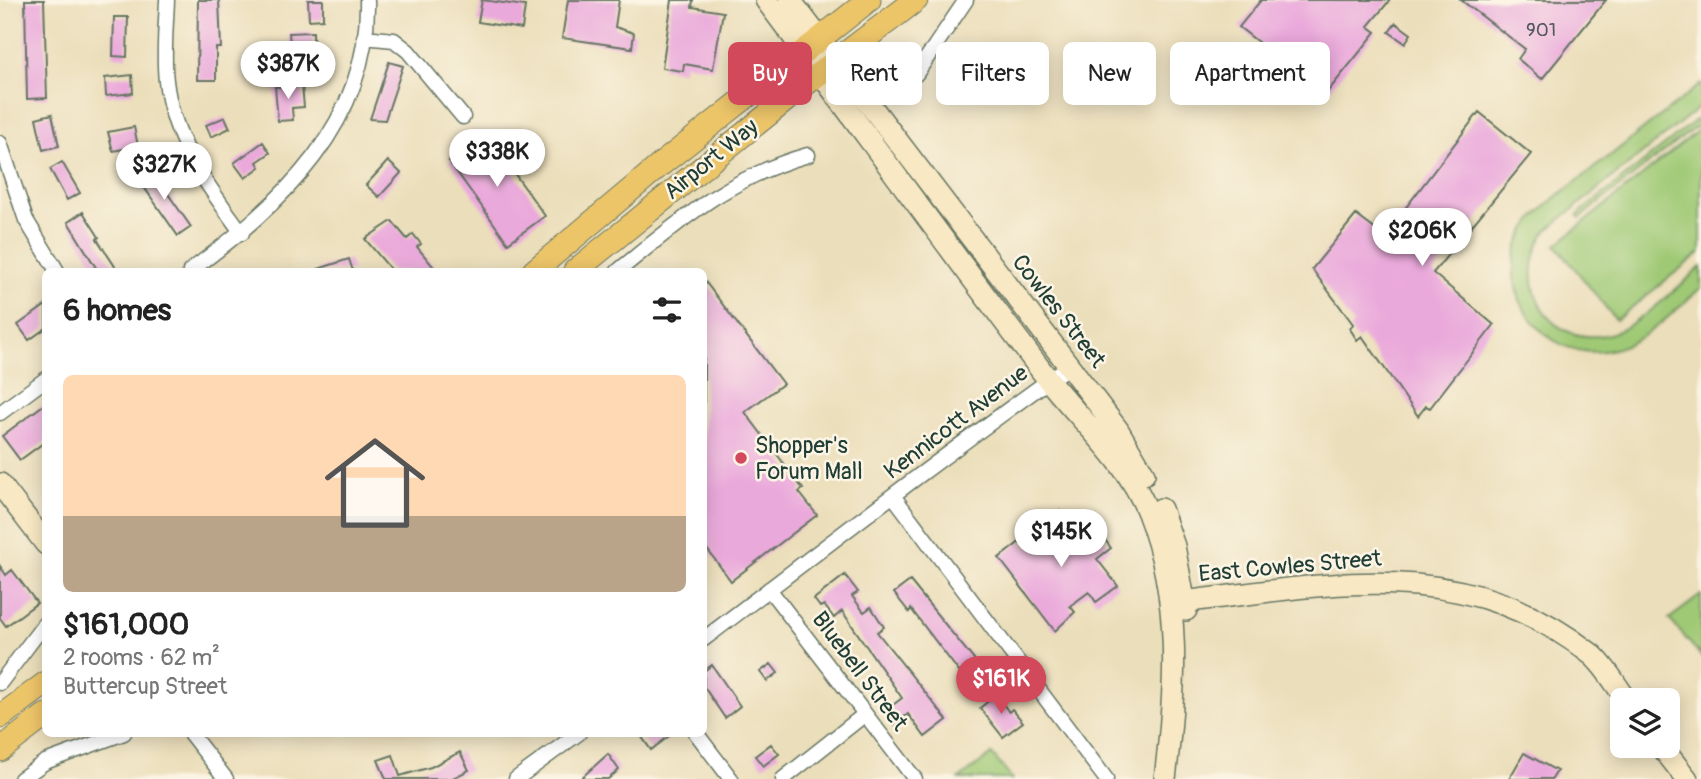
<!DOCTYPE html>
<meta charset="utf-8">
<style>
:root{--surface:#fff;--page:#f6f6f6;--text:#222;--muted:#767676;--line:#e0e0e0;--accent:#d1495b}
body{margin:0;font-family:Pangolin,sans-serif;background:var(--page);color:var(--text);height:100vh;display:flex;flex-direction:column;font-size:26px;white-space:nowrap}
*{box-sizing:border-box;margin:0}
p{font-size:23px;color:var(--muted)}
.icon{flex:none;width:38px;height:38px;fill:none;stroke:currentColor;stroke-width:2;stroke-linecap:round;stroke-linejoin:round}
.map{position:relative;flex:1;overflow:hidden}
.drawer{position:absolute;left:42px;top:268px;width:665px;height:469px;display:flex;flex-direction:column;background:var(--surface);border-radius:10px;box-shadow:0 4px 18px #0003}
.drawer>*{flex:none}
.top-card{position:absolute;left:728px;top:42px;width:665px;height:63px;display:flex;gap:14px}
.fabs{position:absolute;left:1610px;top:688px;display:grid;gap:14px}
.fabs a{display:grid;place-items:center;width:70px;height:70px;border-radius:10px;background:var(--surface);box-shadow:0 4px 18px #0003;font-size:35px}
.price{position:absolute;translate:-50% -60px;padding:0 16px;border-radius:24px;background:#fff;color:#222;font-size:23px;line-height:46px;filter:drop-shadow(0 2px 4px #0008)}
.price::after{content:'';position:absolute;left:50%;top:42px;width:21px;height:16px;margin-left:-10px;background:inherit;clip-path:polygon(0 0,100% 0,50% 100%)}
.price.current{background:var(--accent);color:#fff}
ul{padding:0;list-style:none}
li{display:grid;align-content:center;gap:14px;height:371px;padding:0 21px}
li+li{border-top:2px solid var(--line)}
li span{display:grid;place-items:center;height:217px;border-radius:10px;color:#555}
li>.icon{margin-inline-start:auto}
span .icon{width:126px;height:126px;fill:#fffc;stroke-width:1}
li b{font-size:30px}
h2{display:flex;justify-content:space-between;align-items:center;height:84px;padding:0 21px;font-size:30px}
.tag{padding:0 24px;border-radius:10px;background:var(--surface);box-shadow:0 4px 18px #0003;font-size:24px;line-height:63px}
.tag.current{background:var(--accent);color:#fff}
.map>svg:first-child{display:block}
.green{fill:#9fc975;stroke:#5f8354;stroke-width:2}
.building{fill:#eaa9db}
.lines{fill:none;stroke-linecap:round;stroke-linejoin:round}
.street-casing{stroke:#667563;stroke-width:17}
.secondary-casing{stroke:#667563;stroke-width:24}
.primary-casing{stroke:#667563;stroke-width:25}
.street{stroke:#fff;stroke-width:14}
.secondary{stroke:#f8e8c3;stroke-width:21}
.primary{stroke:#edc569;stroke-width:23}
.poi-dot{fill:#d1495b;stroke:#fcf5e5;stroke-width:2.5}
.labels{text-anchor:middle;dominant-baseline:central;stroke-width:5;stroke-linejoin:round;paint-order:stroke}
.number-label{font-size:19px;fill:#52585e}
.street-label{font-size:23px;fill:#1f3d34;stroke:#fcf5e5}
.poi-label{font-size:23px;fill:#1f3d34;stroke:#fcf5e5;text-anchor:start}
</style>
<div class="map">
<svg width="1701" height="779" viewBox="0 0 1701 779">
<rect width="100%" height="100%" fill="#fcf5e5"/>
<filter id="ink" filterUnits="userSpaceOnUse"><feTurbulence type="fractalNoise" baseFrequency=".0143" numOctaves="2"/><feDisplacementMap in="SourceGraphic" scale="14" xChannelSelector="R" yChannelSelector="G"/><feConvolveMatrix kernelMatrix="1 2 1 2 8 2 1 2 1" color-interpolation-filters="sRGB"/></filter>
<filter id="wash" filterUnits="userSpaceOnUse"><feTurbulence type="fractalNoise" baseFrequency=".00686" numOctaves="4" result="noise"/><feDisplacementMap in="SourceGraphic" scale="28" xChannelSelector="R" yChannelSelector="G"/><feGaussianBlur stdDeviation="1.57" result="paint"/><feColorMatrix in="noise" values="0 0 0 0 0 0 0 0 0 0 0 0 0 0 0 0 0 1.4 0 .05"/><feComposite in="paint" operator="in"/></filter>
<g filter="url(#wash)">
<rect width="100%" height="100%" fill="#ebdeba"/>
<!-- green -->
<path class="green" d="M1701,84V106L1546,231C1514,278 1542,346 1605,335C1637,329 1676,288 1701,267V288C1674,311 1645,343 1610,350C1545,364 1492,291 1523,234C1538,207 1569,188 1593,169C1629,141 1665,112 1701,84Z
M1696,120L1699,124L1580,218L1577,215Z
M1701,128V252L1616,320L1556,245Z
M1701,595V656L1669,619Z
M992,754L1012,779H959Z"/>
<g id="blocks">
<!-- building -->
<path class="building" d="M25,0H44L47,98L27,99Z
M198,0H219L221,48H216V80H197Z
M308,0H323V19L309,20Z
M482,0L525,6L522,29L478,22Z
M568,0H619L615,27L634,33L632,48L562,38Z
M672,0H693L692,7L723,12L713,69L684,64L683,71L662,68Z
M1261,0H1390L1368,26L1376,32L1325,95L1239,27Z
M1461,0H1606L1542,79L1518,59L1525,49Z
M114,17H128L127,57L113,56Z
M1396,23L1411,34L1405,43L1389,32Z
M313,32L314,75H293L289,33Z
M389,62L403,66L385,120L370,119Z
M132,75L133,93L106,96L105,78Z
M302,85L304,107L292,108L293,120L278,121L275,87Z
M1479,112L1531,154L1433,273L1494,325L1430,408L1426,406L1418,416L1362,336L1357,340L1350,329L1353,324L1312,269L1356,215L1384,236Z
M52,114L59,146L43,150L36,118Z
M225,117L230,128L211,137L206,125Z
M134,127L138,146L113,151L108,132Z
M486,134L545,216L508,243L449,161Z
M263,142L270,153L257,162L260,167L245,178L234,163Z
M388,161L401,173L379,197L366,185Z
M62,162L80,193L67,200L50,169Z
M150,168L191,227L178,236L137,177Z
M83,212L99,237L97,239L118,271H98L68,222Z
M392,221L407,239L413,234L421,244L417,247L437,271H392L365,239Z
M349,259L353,271H318V269Z
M704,280L783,384L745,412L803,489L799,492L817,515L731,581L704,545Z
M46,305V328L29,340L18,325Z
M46,403V441L20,460L2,436Z
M1060,511L1078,535L1093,524L1111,548L1097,559L1118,586L1096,602L1089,592L1070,606L1075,612L1055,631L999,558L1021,541L1026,547L1045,533L1040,526Z
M0,566L6,575L12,570L37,603L6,626L0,618Z
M845,575L858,592L852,596L864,612L871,607L884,627L877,632L947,720L925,737L908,714L895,725L885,711L902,698L842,611L834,618L824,605L820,607L814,599Z
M910,581L975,661L960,673L911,609L909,612L894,593Z
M771,664L778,673L767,681L760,672Z
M712,665L740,706L725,718L704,687V671Z
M996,695L1009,712L1012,709L1023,722L1003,737L980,708Z
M639,733H673L651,750Z
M771,744L779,754L763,766L755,756Z
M460,752L469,770L451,779H386L378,760L393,755L400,776L431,767Z
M1524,753L1557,771L1552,779H1509Z
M608,754L619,770L608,779H580Z"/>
</g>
</g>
<g filter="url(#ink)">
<use href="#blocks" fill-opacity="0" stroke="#667563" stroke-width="2"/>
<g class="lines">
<!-- street casing -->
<g class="street-casing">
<path id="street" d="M167,0C166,26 163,55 166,81C173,141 207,185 242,233
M364,37L394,40L408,51L463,117
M916,74L966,0
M0,143L26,220L57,271
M190,271C281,204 370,124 367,0
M618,271C681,220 729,177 808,155
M0,413L46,379
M894,497L1106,779
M769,589L915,779
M704,639C825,547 945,454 1069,366
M0,683L46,622
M190,733L226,779
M696,733L731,779
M21,779L45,762L124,733
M516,779L579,733
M783,779L864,715"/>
</g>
<!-- secondary casing -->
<g class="secondary-casing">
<path id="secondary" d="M766,0C860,126 952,253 1047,378C1082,423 1127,459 1148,513C1182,600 1176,688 1165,779
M790,0L1118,430L1144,474
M0,484L46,544
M1161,509L1174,546L1186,610
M1173,603C1325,586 1460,551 1591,654C1605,665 1616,686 1627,700
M1661,746L1687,779"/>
</g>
<!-- primary casing -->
<g class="primary-casing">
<path id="primary" d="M534,271L664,162L869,0
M575,271L808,82L916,0
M0,717L46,683
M0,750L46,715"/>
</g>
<!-- street -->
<use href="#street" class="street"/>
<!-- secondary -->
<use href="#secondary" class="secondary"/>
<!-- primary -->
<use href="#primary" class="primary"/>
</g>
</g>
<!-- markers -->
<circle class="poi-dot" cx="741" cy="458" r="7"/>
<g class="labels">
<!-- number labels -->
<g class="number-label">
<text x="1541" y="30">901</text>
</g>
<!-- street labels -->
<g class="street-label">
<text transform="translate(711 159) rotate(-39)">Airport Way</text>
<text transform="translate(1059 311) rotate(52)">Cowles Street</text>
<text transform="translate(956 422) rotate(-37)">Kennicott Avenue</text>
<text transform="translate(1290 566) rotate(-5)">East Cowles Street</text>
<text transform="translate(860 671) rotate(53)">Bluebell Street</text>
</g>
<!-- poi labels -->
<g class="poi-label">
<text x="755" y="445">Shopper's<tspan x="755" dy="26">Forum Mall</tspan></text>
</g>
</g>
</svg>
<div class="fabs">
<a><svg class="icon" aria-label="layers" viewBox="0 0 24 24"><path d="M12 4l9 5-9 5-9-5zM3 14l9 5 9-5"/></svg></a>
</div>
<b class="price" style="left:288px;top:101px">$387K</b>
<b class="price" style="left:497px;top:189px">$338K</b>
<b class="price" style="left:164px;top:202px">$327K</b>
<b class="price" style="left:1422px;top:268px">$206K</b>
<b class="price" style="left:1061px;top:569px">$145K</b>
<b class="price current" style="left:1001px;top:716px">$161K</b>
<div class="top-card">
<a class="tag current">Buy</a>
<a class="tag">Rent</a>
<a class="tag">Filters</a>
<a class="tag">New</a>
<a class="tag">Apartment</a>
</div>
<section class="drawer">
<h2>6 homes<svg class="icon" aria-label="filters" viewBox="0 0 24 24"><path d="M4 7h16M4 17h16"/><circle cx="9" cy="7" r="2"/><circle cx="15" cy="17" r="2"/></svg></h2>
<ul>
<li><span style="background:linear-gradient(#ffd9b3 65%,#b9a48a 0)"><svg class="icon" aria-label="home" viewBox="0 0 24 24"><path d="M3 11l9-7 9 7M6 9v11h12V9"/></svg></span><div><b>$161,000</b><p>2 rooms · 62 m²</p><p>Buttercup Street</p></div></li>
</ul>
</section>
</div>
